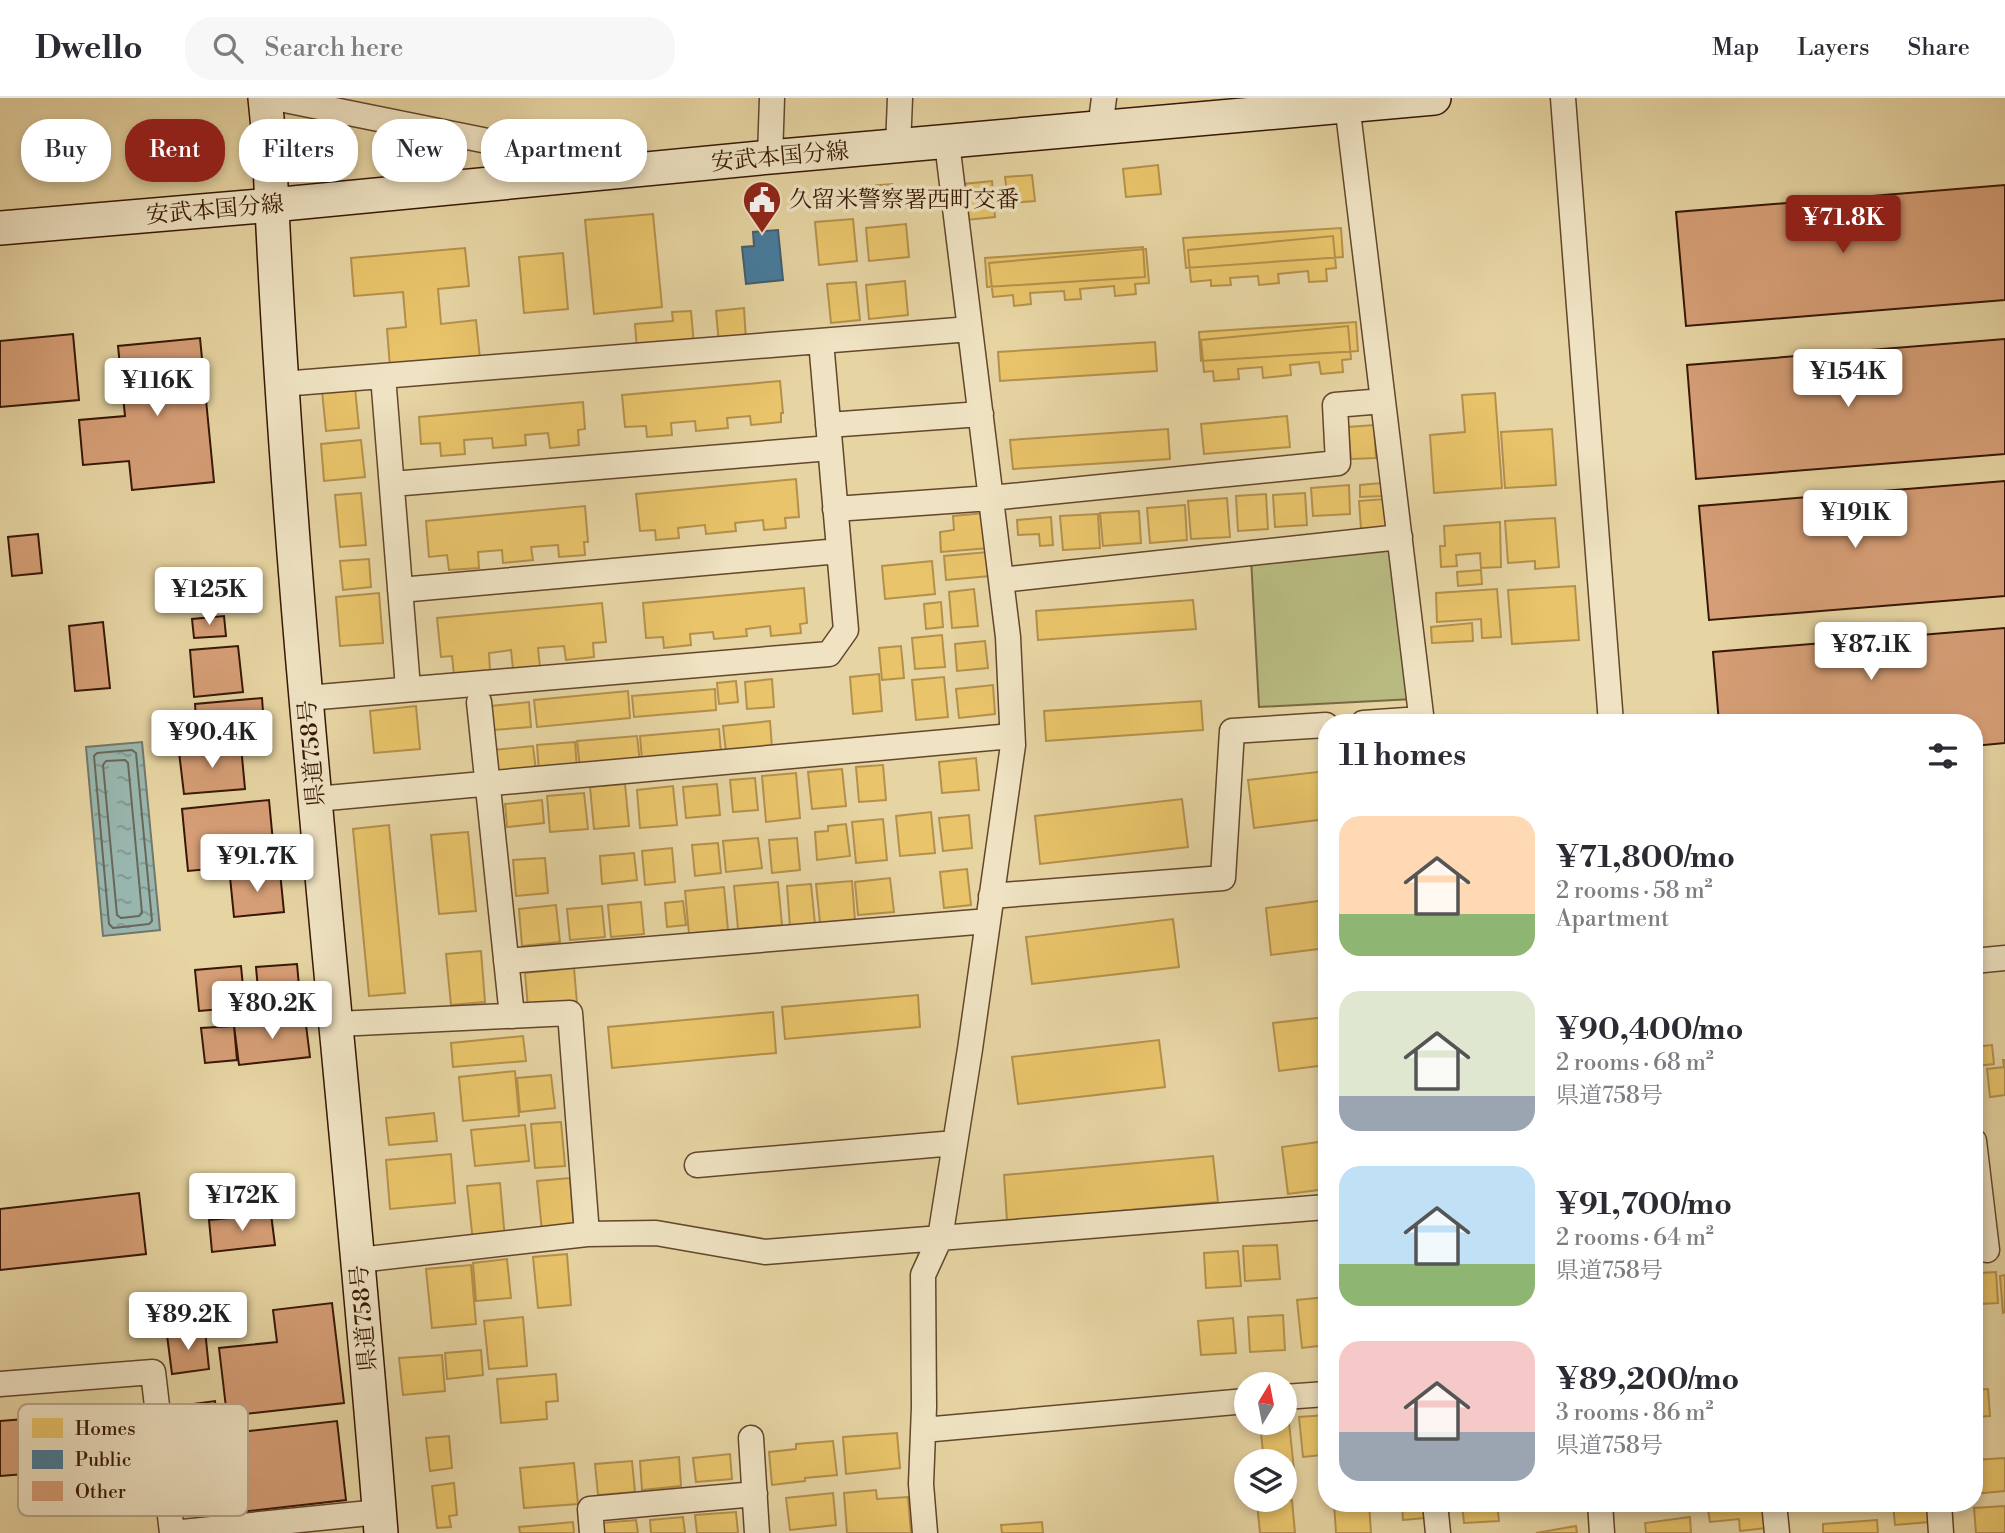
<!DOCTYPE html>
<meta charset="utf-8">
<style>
:root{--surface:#fff;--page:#f7f7f7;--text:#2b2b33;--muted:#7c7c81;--line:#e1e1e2;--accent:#8f2418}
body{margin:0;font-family:"Libre Bodoni","Noto Serif JP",serif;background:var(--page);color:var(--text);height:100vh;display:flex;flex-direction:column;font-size:26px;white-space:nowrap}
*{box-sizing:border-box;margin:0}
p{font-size:23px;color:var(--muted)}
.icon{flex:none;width:38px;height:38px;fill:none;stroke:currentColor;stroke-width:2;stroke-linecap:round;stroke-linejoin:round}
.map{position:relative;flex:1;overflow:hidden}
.sheet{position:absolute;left:1318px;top:616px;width:665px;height:798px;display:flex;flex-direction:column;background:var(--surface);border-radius:28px;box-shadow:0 4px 10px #0003}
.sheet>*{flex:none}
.top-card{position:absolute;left:21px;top:21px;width:665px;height:63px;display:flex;gap:14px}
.needle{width:46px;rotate:10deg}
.fabs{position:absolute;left:1234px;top:1274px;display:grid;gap:14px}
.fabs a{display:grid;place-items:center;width:63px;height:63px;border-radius:50%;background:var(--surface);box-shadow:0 4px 10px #0003;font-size:35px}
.price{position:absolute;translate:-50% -60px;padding:0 16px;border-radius:7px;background:#fff;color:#222;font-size:23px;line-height:46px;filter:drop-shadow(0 2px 4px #0008)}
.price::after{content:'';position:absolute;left:50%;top:42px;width:21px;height:16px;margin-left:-10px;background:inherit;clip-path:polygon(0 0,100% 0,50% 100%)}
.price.selected{background:var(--accent);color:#fff}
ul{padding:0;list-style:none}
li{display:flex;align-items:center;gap:21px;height:175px;padding:0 21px}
li span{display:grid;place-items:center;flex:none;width:196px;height:140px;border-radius:21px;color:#555}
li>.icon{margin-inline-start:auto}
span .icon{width:84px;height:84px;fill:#fffc;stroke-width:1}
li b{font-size:30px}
h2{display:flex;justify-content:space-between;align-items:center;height:84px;padding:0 21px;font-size:30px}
.pill{padding:0 24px;border-radius:28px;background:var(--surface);box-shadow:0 4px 10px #0003;font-size:24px;line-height:63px}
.pill.selected{background:var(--accent);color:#fff}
header{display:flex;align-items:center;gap:42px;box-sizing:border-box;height:98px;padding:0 35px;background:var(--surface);border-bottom:2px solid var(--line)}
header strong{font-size:33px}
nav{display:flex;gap:38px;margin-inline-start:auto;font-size:24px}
.search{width:490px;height:63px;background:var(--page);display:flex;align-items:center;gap:18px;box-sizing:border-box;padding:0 24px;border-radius:28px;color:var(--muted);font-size:26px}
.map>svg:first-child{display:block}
.green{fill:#b9bc82;stroke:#786a44;stroke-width:2}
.water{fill:url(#water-ripples);stroke:#72776b;stroke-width:2}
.homes{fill:#e9c46a;stroke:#b4904c;stroke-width:2}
.public{fill:#457b9d;stroke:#415d6f;stroke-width:2}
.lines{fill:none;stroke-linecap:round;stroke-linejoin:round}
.shore{stroke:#68675a;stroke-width:2}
.building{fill:#d69e76;stroke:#371705;stroke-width:2}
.minor-casing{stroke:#63462c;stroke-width:27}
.secondary-casing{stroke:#371705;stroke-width:36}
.minor{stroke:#efe3c3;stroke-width:24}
.secondary{stroke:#efe3c3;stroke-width:33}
.labels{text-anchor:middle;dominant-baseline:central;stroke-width:7;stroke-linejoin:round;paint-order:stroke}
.street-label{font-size:23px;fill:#371705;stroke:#efe3c3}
.poi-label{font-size:23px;fill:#371705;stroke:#efe3c3;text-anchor:start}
.key{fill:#efe3c3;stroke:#b8a68a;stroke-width:2}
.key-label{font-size:19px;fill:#371705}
</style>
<header>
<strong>Dwello</strong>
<div class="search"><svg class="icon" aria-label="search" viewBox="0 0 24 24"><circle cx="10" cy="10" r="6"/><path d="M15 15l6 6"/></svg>Search here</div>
<nav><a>Map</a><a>Layers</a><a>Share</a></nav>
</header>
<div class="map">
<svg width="2005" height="1435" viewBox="0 0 2005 1435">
<defs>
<pattern id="water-ripples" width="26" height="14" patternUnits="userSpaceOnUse" patternTransform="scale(1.75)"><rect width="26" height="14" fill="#99b7af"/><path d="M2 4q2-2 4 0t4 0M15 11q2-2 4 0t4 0" fill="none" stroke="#7e948c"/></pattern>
</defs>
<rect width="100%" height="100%" fill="#e6d4a2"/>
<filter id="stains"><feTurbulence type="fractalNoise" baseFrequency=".00286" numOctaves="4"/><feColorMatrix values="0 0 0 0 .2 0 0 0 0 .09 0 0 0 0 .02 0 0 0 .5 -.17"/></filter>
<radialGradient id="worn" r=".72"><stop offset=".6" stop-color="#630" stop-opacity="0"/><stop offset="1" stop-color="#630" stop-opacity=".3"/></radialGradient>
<!-- green -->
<path class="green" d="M1404,452L1413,601L1259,609L1251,460Z"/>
<!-- water -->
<path class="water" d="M142,644L160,832L103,838L86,649Z"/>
<!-- homes -->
<path class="homes" d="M1158,67L1161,96L1126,99L1123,71Z
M1032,77L1035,103L1008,105L1005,79Z
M992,83L995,119L966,122L963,86Z
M892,86L894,106L859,109L857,89Z
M653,116L662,209L594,216L585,122Z
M853,121L857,163L819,167L815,124Z
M906,126L909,159L869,163L866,130Z
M1341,130L1343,159L1186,170L1183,140Z
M1333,138L1336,170L1326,171L1327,183L1309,184L1308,173L1278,176L1279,185L1259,187L1258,178L1230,180L1231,187L1211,188V182L1191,184L1188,152Z
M1143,149L1145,179L987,189L985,160Z
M465,150L469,188L438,191L441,226L476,222L480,261L390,269L387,231L406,229L403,194L354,198L351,160Z
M1146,151L1149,185L1135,186L1136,196L1115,198L1114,188L1080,191L1081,201L1065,202L1064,193L1030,195L1031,206L1014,208L1013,197L993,199L989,165Z
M563,155L568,211L524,215L519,159Z
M905,183L908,217L869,221L866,187Z
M856,184L860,222L831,225L827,186Z
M744,210L746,243L719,246L716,213Z
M691,213L694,247L637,252L635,226L673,223L672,214Z
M1356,224L1358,253L1201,263L1199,234Z
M1348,228L1351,261L1342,262L1343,274L1321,276L1319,264L1290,267L1291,277L1263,280L1262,269L1238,271L1239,281L1214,283L1213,273L1204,274L1201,242Z
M1155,244L1157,273L1000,283L998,254Z
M780,283L783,315H781V324L751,327L750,318L727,320L728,330L696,333L695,323L671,325L672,337L647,339L646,328L625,329L622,297Z
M355,290L359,330L326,333L322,293Z
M1495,295L1502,390L1434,395L1430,337L1465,334L1462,297Z
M583,304L585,331L578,332L579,347L550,350L548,335L525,337L526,347L493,350L492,340L464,342L465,356L441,358L440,345L421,346L419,319Z
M1287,318L1290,349L1204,356L1201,326Z
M1374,327L1376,360L1351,361L1348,329Z
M1168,331L1170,361L1013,371L1010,342Z
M1552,331L1556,387L1505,390L1501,334Z
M361,342L365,379L324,383L321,346Z
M796,381L799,419L785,420L786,430L764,432L763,422L735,425L736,433L706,436L705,427L678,430L679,440L656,442L655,432L640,433L636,396Z
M1381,385L1382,398L1360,399V387Z
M1349,387L1350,416L1313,418L1311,390Z
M361,395L366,447L340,449L335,397Z
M1305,395L1307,427L1275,429L1273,397Z
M1266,396L1268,431L1238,433L1236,398Z
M1227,400L1230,439L1191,441L1188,403Z
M1385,401L1387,429L1361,431L1359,403Z
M1185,407L1187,442L1150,445L1147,410Z
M585,408L588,444H584L585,457L559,459L558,447L531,449L533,462L503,465L502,452L478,454L479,470L449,472L447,457L429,459L426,423Z
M1139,413L1141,445L1103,448L1100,415Z
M985,415L989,450L941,454L940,434L954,432L953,418Z
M1098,416L1100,450L1063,452L1060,418Z
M1051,419L1053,447L1040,448L1039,436L1018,437L1017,422Z
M1555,420L1559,469L1535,471V463L1508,465L1505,423Z
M1500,424L1501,469L1481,470L1480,455L1456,457L1457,468L1441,469L1440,448H1445L1444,428Z
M988,454L990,478L946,482L944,458Z
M369,461L371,489L343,492L340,463Z
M932,463L935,496L885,501L882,468Z
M1481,472L1482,486L1458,488L1457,474Z
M1575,488L1579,542L1512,546L1508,492Z
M804,490L807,525L800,526L801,535L771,538L770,528L746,531L747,538L714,541L713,534L690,536L691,547L664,550L663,539L646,540L643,505Z
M974,491L978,528L952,530L949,494Z
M1497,491L1501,539L1482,540L1481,521L1437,524L1436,495Z
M379,495L383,545L340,548L336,499Z
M1193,502L1196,531L1038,542L1036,513Z
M941,504L943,529L926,531L924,506Z
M602,505L606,544L593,545L594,559L566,562L564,548L538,550L540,569L513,571L511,552L489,555L490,573L454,577L452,558L441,559L437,520Z
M1472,525L1473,543L1432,545L1431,529Z
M942,537L945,569L915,571L912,540Z
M985,543L988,570L957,573L955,546Z
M901,548L904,580L882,582L879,550Z
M879,576L882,613L853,616L850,579Z
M944,579L948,619L916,622L912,582Z
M772,581L774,609L747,611L745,584Z
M736,583L738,604L719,606L717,585Z
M993,587L995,616L959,620L956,591Z
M715,591L716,612L634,619L632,598Z
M628,593L630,620L537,629L534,602Z
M1201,603L1203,632L1046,643L1044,613Z
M529,604L531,629L493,632L491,608Z
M416,608L420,651L374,655L370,613Z
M770,623L772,650L726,654L723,628Z
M719,631L721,655L642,662L640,638Z
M637,638L640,664L580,670L577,643Z
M575,644L577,670L539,674L537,647Z
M533,648L536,673L497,677L494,652Z
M976,660L979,692L942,695L939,664Z
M883,667L886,702L859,704L856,669Z
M842,671L846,708L812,711L808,674Z
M1326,673V721L1254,730L1248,682Z
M796,675L800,720L766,724L762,678Z
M755,680L758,712L733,714L730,682Z
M625,686L629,728L594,731L590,689Z
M717,686L720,717L686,720L683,689Z
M673,688L677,727L640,730L637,692Z
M584,695L588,731L550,734L547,698Z
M1182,701L1188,749L1040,766L1035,718Z
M542,702L544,725L507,729L505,706Z
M931,714L935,755L900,758L896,718Z
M969,717L972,750L943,753L939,720Z
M883,721L887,762L856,765L852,724Z
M846,726L850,758L817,762L815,734L828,733V728Z
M389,727L405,895L369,898L353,731Z
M468,734L476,813L439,816L431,737Z
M758,740L762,770L726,774L723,743Z
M797,740L800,772L772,775L769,742Z
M718,745L721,775L695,778L692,747Z
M672,750L675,784L645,787L642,753Z
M634,755L637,782L602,786L600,758Z
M545,760L548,795L516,798L513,762Z
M967,771L971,807L944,810L940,774Z
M890,780L894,814L858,817L855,784Z
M852,783L855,822L820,825L816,786Z
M778,784L782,827L738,831L734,788Z
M811,786L815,826L790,829L787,788Z
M724,789L728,832L689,836L685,793Z
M1326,802V850L1271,857L1266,810Z
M683,803L686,827L667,829L665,805Z
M641,804L644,836L611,839L608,807Z
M556,807L560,844L522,848L519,811Z
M602,808L605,839L570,842L567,811Z
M1173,821L1179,869L1032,886L1026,839Z
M481,853L485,904L451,907L446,856Z
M574,870L577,905L528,910L525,875Z
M918,897L920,929L785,941L782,909Z
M773,914L776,955L612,970L608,929Z
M1326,919V967L1279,973L1273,925Z
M523,938L526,963L453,969L451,945Z
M1159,942L1165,989L1018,1006L1012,959Z
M1992,947L1994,966L1976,968L1974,949Z
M2003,962H2005V997L1990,999L1987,971L2004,969Z
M515,973L519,1018L463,1023L459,979Z
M551,977L555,1010L520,1014L517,980Z
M434,1015L437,1043L389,1047L386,1020Z
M561,1024L565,1068L535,1070L531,1026Z
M525,1027L529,1063L475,1068L471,1032Z
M1326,1043V1091L1288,1096L1282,1049Z
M451,1056L455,1105L390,1111L386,1062Z
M1213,1058L1218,1104L1007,1123L1004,1077Z
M570,1080L574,1131L542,1134L537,1083Z
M500,1085L505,1141L473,1144L467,1088Z
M1277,1147L1280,1181L1245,1183L1243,1148Z
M1238,1153L1241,1188L1206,1190L1204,1155Z
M567,1156L571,1207L538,1210L533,1159Z
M507,1161L511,1200L476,1203L473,1165Z
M471,1167L476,1226L432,1230L426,1171Z
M1996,1174L1998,1205L1981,1206L1979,1175Z
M2005,1177V1214L2003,1215L2000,1178Z
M1326,1199V1247L1302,1250L1297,1202Z
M1283,1217L1285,1252L1250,1254L1248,1219Z
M523,1219L527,1268L489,1271L484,1223Z
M1233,1220L1236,1255L1201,1257L1198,1223Z
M1974,1234H1979L1981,1259H1974Z
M481,1252L483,1277L447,1281L445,1255Z
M442,1257L445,1293L403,1297L399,1260Z
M556,1276L558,1303L546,1304L547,1321L501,1325L497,1281Z
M1988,1291L1990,1318L1974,1319V1292Z
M1326,1317V1375H1324L1322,1357L1303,1359L1299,1319Z
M1289,1324L1295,1382H1284V1363H1264L1260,1326Z
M897,1335L900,1370L846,1376L843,1339Z
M449,1338L452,1370L430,1373L426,1340Z
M833,1343L837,1377L805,1380V1383L772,1387L769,1354L796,1351V1346Z
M730,1356L732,1381L696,1384L693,1360Z
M679,1359L681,1388L642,1392L640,1363Z
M2005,1360V1393L1974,1396V1362Z
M632,1363L635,1394L598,1397L595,1366Z
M574,1365L578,1406L524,1410L520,1370Z
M454,1385L457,1417L449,1418L451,1429L437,1430L432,1388Z
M876,1392L877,1401L908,1399L911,1435H847L844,1395Z
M833,1395L836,1427L790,1432L786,1400Z
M1292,1402L1295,1435H1260L1257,1405Z
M1334,1405H1369L1371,1435H1336Z
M1392,1405H1423L1425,1420L1403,1422L1402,1406L1392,1407Z
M1462,1405H1497L1499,1423L1464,1425Z
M1707,1405H1763L1766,1430L1740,1433L1739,1421L1710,1424Z
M1893,1405H1928L1929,1424L1895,1427Z
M2005,1408V1435H1976L1974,1410Z
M736,1414L738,1435H697L695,1417Z
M683,1419L685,1435H651L650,1422Z
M1690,1419L1691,1435H1646L1645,1425Z
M636,1422L638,1435H602L601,1425Z
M1877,1422L1878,1435H1823V1426Z
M573,1424L574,1435H520L519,1429Z
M1042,1424L1043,1435H1002L1001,1427Z
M1576,1428L1577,1435H1536Z"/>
<!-- public -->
<path class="public" d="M778,132L783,182L746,186L742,149L754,148L753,134Z"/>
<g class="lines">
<!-- shore -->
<path class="shore" d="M132,652L136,655L152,823L149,826L113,830L109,826L94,658L97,655Z
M125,662L128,665L142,815L139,818L121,820L117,817L103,667L106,663Z"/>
</g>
<!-- building -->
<path class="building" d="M2005,87V202L1686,228L1676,114Z
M73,236L79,302L0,309V243Z
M200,240L214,384L132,392L129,363L83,367L79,322L125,318L118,248Z
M2005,241V356L1696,381L1687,267Z
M2005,383V498L1709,522L1699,408Z
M38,436L42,475L12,478L8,439Z
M224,518L226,538L194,540L192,521Z
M103,524L110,590L75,593L69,528Z
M2005,530V645L1974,648V625H1719L1713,554Z
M238,548L243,594L194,599L190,552Z
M262,600L264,627L183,634L182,621L196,620L195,606Z
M241,648L245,691L184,696L179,654Z
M269,702L275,765L188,773L182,711Z
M280,774L284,814L234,819L230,779Z
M297,866L301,910L260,914L256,869Z
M241,868L245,909L199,913L195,872Z
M305,919L310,959L239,967L234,928Z
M234,928L237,962L205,965L201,930Z
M139,1095L146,1156L0,1172V1111Z
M271,1116L275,1147L212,1154L209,1122Z
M332,1205L344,1305L227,1318L219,1250L277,1244L273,1212Z
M205,1232L209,1271L172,1276L167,1237Z
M215,1303L222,1364L184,1368L177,1308Z
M123,1313L127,1368L0,1378V1323Z
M337,1323L346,1402L240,1414L231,1335Z"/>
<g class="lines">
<!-- minor casing -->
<g class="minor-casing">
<path id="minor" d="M275,0L512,48L542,81
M1563,0L1611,625
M1347,6L1422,625
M1100,30L1104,0
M898,49L900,0
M770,59L772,0
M383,278L408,590
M282,286L970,231
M828,327L981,316
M392,386L830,350
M835,411L991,400L1338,365L1335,307L1383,303
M1001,482L1400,439
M400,492L839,453
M307,600L829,556L846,532L821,243
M479,604L512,918
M1363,625L1421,621
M316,701L1012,638
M991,798L1223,780L1232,633L1326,627
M506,863L988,823
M1974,863L2005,860
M337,926L570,915L587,1136
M1974,1043L1987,1152
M697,1067L955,1045
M359,1162L587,1136L656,1135L765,1154L1326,1109
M0,1286L153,1274L172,1435L379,1414
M1284,1299L1326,1296
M923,1332L1246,1303
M751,1340L757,1435
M1435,1405L1438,1435
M1600,1405L1602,1435
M1774,1405L1777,1435
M1939,1405L1941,1435
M592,1435L590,1411L755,1396
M925,1435L921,1386L924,1309L923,1177L940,1140L970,951L1013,647L1008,539L947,45"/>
</g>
<!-- secondary casing -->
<g class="secondary-casing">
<path id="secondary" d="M265,0L269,40C287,507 345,970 381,1435
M0,130L272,107L770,59L1434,0"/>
</g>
<!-- minor -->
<use href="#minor" class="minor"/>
<!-- secondary -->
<use href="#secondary" class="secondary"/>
</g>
<!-- icons -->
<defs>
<g id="civic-pin" transform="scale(2.0125)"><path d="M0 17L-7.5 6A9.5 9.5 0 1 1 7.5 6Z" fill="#8f2418" stroke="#efe3c3"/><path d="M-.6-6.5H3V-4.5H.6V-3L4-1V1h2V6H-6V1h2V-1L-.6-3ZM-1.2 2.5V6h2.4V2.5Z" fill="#fff"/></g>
</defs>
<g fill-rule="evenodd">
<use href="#civic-pin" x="762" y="102"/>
</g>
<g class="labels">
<!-- street labels -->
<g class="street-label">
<text transform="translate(780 59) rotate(-5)">安武本国分線</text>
<text transform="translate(215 112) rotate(-5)">安武本国分線</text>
<text transform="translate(312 655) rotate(-95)">県道758号</text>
<text transform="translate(364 1220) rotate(-95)">県道758号</text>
</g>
<!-- poi labels -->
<g class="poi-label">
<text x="789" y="102">久留米警察署西町交番</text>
</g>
</g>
<!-- legend -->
<rect x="18" y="1306" width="230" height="112" rx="10" class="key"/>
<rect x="32" y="1320" width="31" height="20" fill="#e9c46a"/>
<rect x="32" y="1352" width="31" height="19" fill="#457b9d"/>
<rect x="32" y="1383" width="31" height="20" fill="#d69e76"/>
<g class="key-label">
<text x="75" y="1337">Homes</text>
<text x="75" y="1368">Public</text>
<text x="75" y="1400">Other</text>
</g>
<rect width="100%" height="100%" filter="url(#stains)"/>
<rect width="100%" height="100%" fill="url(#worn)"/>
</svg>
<div class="fabs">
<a><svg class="needle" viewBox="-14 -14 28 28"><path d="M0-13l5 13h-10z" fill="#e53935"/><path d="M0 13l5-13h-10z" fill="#7c7c81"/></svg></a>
<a><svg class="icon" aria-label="layers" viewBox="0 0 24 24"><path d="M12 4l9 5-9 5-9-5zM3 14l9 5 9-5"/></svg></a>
</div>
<b class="price selected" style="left:1843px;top:157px">¥71.8K</b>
<b class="price" style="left:1848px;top:311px">¥154K</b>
<b class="price" style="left:157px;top:320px">¥116K</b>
<b class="price" style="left:1855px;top:452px">¥191K</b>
<b class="price" style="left:209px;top:529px">¥125K</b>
<b class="price" style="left:1871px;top:584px">¥87.1K</b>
<b class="price" style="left:212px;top:672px">¥90.4K</b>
<b class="price" style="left:257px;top:796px">¥91.7K</b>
<b class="price" style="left:272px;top:943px">¥80.2K</b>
<b class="price" style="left:242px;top:1135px">¥172K</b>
<b class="price" style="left:188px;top:1254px">¥89.2K</b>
<div class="top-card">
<a class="pill">Buy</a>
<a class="pill selected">Rent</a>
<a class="pill">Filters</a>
<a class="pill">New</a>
<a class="pill">Apartment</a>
</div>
<section class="sheet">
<h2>11 homes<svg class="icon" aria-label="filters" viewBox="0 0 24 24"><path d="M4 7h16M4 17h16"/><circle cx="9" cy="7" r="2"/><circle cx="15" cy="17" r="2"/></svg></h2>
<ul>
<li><span style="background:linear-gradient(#ffd9b3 70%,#8fb573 0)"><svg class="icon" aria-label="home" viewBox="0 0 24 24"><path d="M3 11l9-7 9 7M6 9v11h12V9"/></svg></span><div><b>¥71,800/mo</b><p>2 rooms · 58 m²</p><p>Apartment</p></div></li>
<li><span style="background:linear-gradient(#dfe7d0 75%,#9aa5b1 0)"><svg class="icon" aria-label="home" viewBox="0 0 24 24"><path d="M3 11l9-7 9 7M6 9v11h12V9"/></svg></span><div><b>¥90,400/mo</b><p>2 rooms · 68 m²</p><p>県道758号</p></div></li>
<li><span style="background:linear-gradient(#bfe0f5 70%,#8fb573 0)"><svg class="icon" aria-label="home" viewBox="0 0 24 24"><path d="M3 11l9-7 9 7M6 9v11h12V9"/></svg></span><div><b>¥91,700/mo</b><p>2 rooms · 64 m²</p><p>県道758号</p></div></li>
<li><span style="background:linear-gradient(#f6c9c9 65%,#9aa5b1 0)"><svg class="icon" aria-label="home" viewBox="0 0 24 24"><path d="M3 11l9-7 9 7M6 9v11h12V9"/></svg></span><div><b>¥89,200/mo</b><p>3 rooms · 86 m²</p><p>県道758号</p></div></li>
</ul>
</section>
</div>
